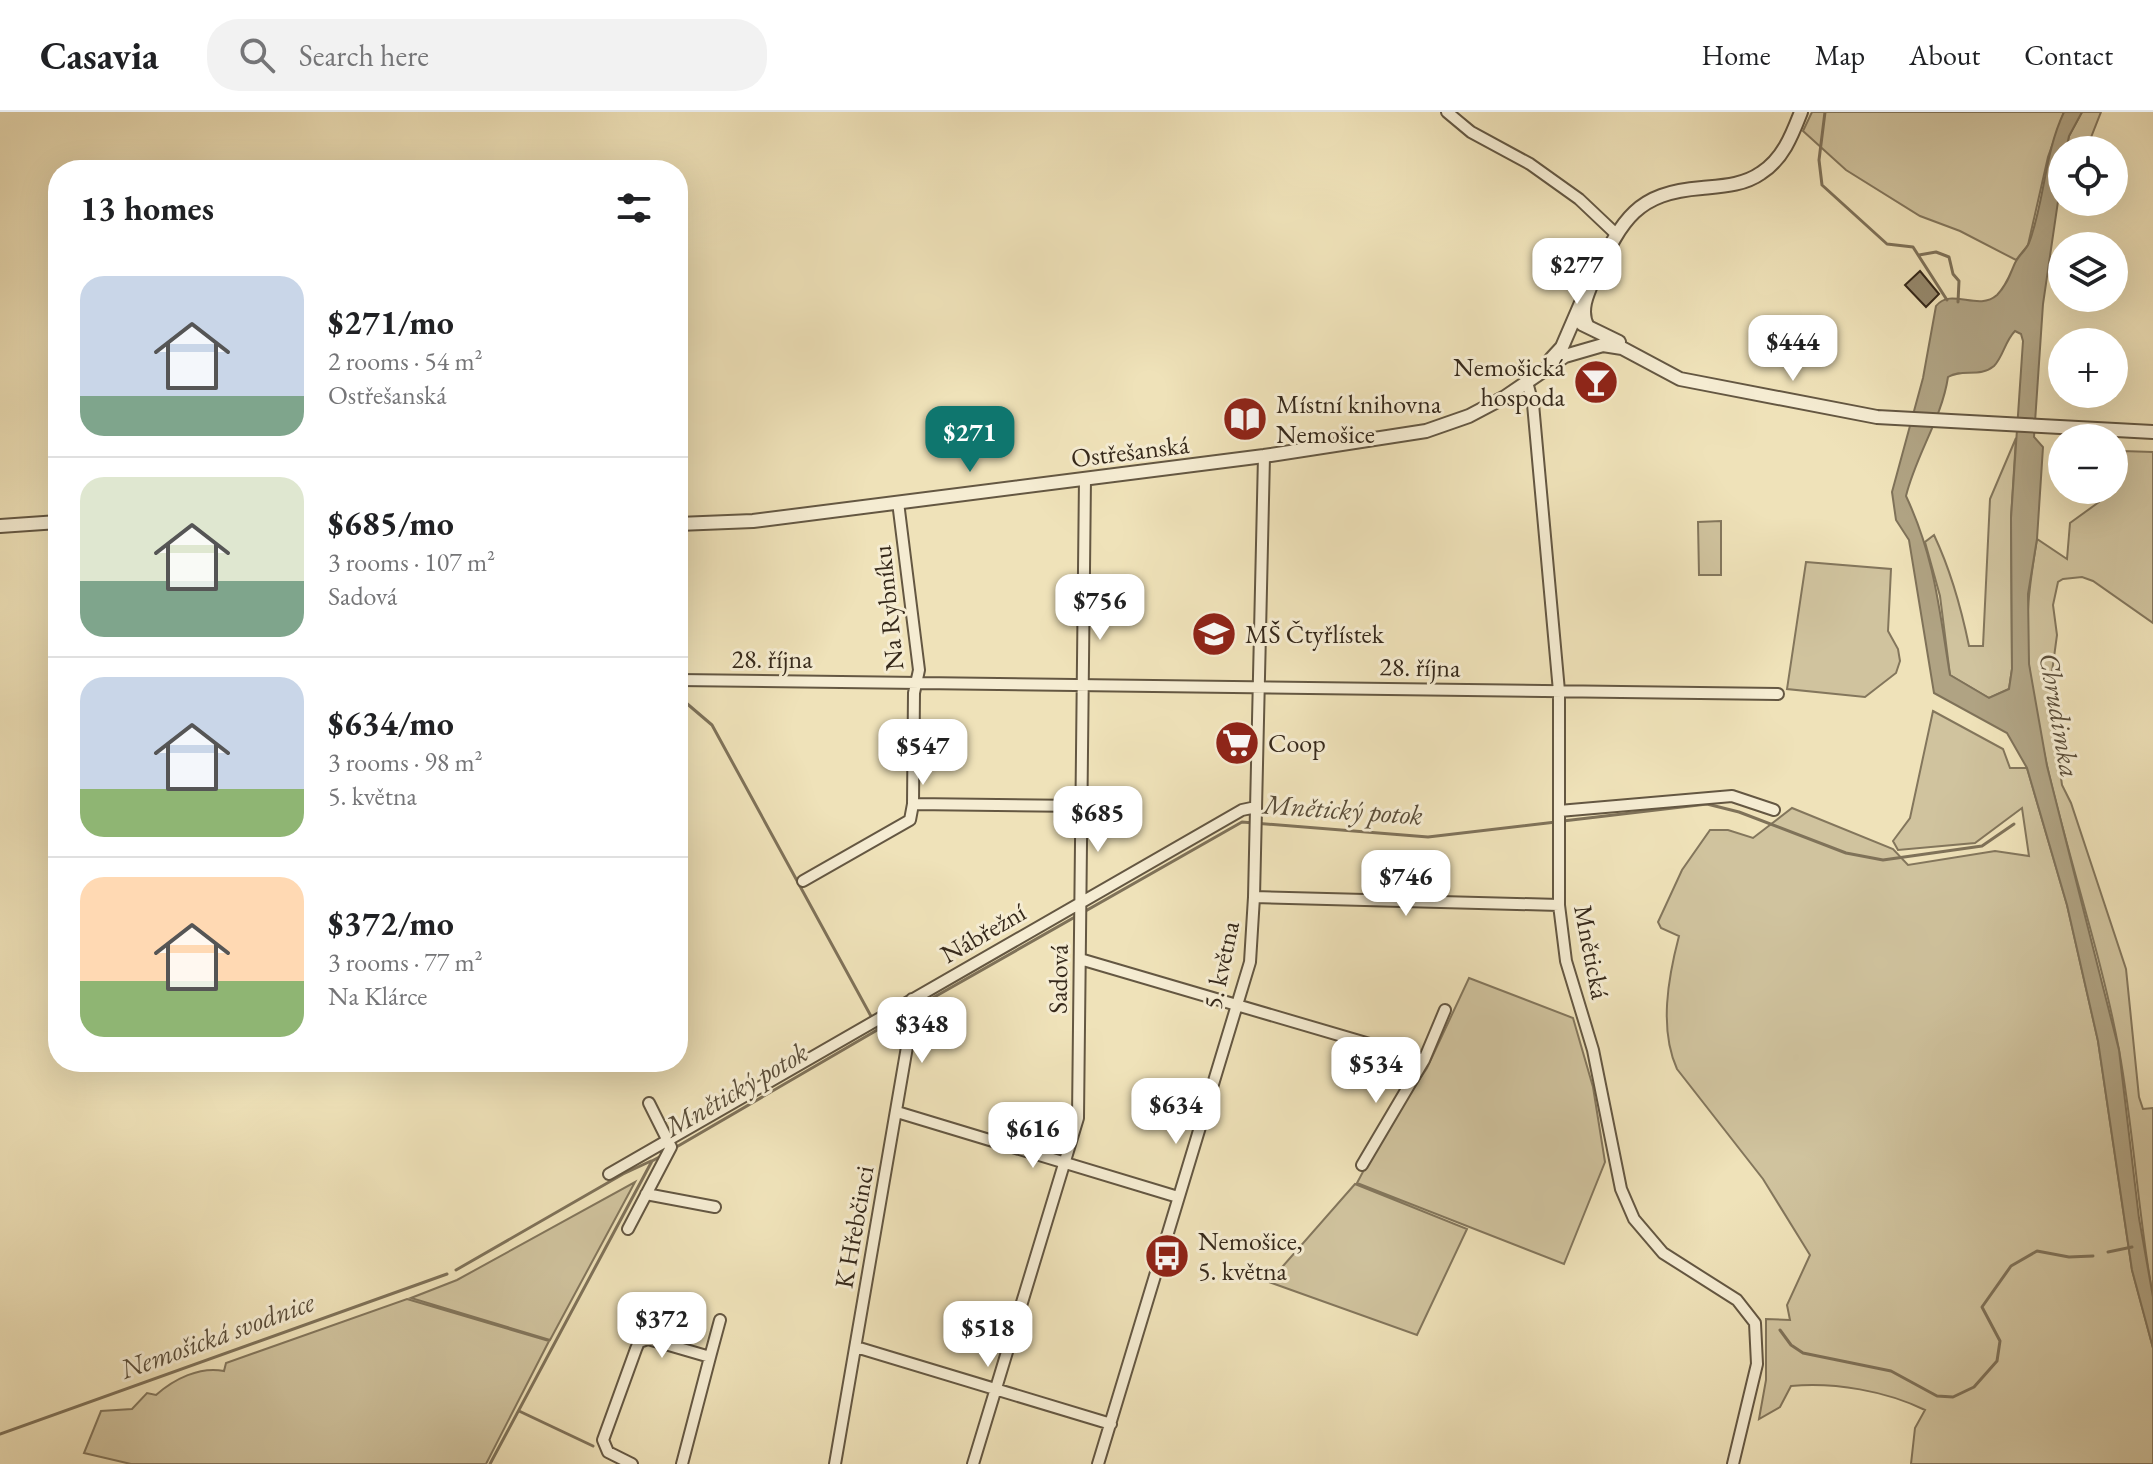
<!DOCTYPE html>
<meta charset="utf-8">
<style>
:root{--surface:#fff;--page:#f2f2f2;--text:#202124;--muted:#757577;--line:#e0e0e0;--accent:#0f766e}
body{margin:0;font-family:"EB Garamond",serif;background:var(--page);color:var(--text);height:100vh;display:flex;flex-direction:column;font-size:30px;white-space:nowrap}
*{box-sizing:border-box;margin:0}
p{font-size:26px;color:var(--muted)}
.icon{flex:none;width:44px;height:44px;fill:none;stroke:currentColor;stroke-width:2;stroke-linecap:round;stroke-linejoin:round}
.map{position:relative;flex:1;overflow:hidden}
.panel{position:absolute;left:48px;top:48px;width:640px;height:912px;display:flex;flex-direction:column;background:var(--surface);border-radius:32px;box-shadow:0 8px 32px #0002}
.panel>*{flex:none}
.fabs{position:absolute;left:2048px;top:24px;display:grid;gap:16px}
.fabs a{display:grid;place-items:center;width:80px;height:80px;border-radius:50%;background:var(--surface);box-shadow:0 8px 32px #0002;font-size:40px}
.price{position:absolute;translate:-50% -68px;padding:0 18px;border-radius:16px;background:#fff;color:#222;font-size:26px;line-height:52px;filter:drop-shadow(0 2px 4px #0008)}
.price::after{content:'';position:absolute;left:50%;top:48px;width:24px;height:18px;margin-left:-12px;background:inherit;clip-path:polygon(0 0,100% 0,50% 100%)}
.price.current{background:var(--accent);color:#fff}
ul{padding:0;list-style:none}
li{display:flex;align-items:center;gap:24px;height:200px;padding:0 32px}
li+li{border-top:2px solid var(--line)}
li span{display:grid;place-items:center;flex:none;width:224px;height:160px;border-radius:24px;color:#555}
li>.icon{margin-inline-start:auto}
span .icon{width:96px;height:96px;fill:#fffc;stroke-width:1}
li b{font-size:34px}
h2{display:flex;justify-content:space-between;align-items:center;height:96px;padding:0 32px;font-size:34px}
header{display:flex;align-items:center;gap:48px;box-sizing:border-box;height:112px;padding:0 40px;background:var(--surface);border-bottom:2px solid var(--line)}
header strong{font-size:38px}
nav{display:flex;gap:44px;margin-inline-start:auto;font-size:28px}
.search{width:560px;height:72px;background:var(--page);display:flex;align-items:center;gap:20px;box-sizing:border-box;padding:0 28px;border-radius:32px;color:var(--muted);font-size:30px}
.map>svg:first-child{display:block}
.green{fill:#d0c39e;stroke:#83765c;stroke-width:2}
.water{fill:#b0a383;stroke:#7f7259;stroke-width:2;fill-rule:evenodd}
.lines{fill:none;stroke-linecap:round;stroke-linejoin:round}
.stream{stroke:#7f7259;stroke-width:3}
.building{fill:#96896d;stroke:#36291b;stroke-width:2}
.minor-casing{stroke:#645742;stroke-width:14}
.tertiary-casing{stroke:#645742;stroke-width:16}
.minor{stroke:#f5ecd2;stroke-width:10}
.tertiary{stroke:#f5ecd2;stroke-width:12}
.labels{text-anchor:middle;dominant-baseline:central;stroke-width:6;stroke-linejoin:round;paint-order:stroke}
.poi-label{font-size:26px;fill:#36291b;stroke:#f5ecd2;text-anchor:start}
.street-label{font-size:26px;fill:#36291b;stroke:#f5ecd2}
.water-label{font-size:28px;font-style:italic;fill:#5b4e3a;stroke:#f5ecd2}
</style>
<header>
<strong>Casavia</strong>
<div class="search"><svg class="icon" aria-label="search" viewBox="0 0 24 24"><circle cx="10" cy="10" r="6"/><path d="M15 15l6 6"/></svg>Search here</div>
<nav><a>Home</a><a>Map</a><a>About</a><a>Contact</a></nav>
</header>
<div class="map">
<svg width="2153" height="1352" viewBox="0 0 2153 1352">
<rect width="100%" height="100%" fill="#efe2b9"/>
<filter id="stains"><feTurbulence type="fractalNoise" baseFrequency=".0025" numOctaves="4"/><feColorMatrix values="0 0 0 0 .2 0 0 0 0 .09 0 0 0 0 .02 0 0 0 .5 -.17"/></filter>
<radialGradient id="worn" r=".72"><stop offset=".6" stop-color="#630" stop-opacity="0"/><stop offset="1" stop-color="#630" stop-opacity=".3"/></radialGradient>
<!-- green -->
<path class="green" d="M1812,0H2064L2048,45L2028,133L2016,148L1960,119L1920,104L1846,58L1803,19Z
M2082,0H2101L2086,38H2066L2069,24Z
M2016,326L2011,406L2012,557L2009,577L1989,586L1950,563L1940,484L1925,430L1934,423C1951,459 1961,495 1969,534H1983L1990,387Z
M2122,339L2153,340V511L2093,469L2082,465L2063,467L2058,470L2053,493L2057,523L2052,560L2057,591L2056,629L2062,673L2071,691L2126,857L2139,985L2143,997L2153,996V1185C2138,1103 2134,1020 2119,938C2095,809 2045,685 2029,554C2024,511 2030,469 2037,427L2067,447L2070,411L2099,390L2100,378H2114V349Z
M1721,409V463H1699L1698,410Z
M1806,450L1891,457L1888,519L1898,537L1900,549L1896,561L1865,585L1787,577Z
M1933,599L2003,637L2010,656H2027L2067,793L2098,929L2132,1158L2153,1236V1352H1911L1915,1316L1925,1298C1886,1279 1835,1270 1791,1274L1780,1295L1759,1307L1766,1268V1207L1790,1208L1787,1193L1810,1143L1763,1067L1677,957C1659,917 1668,866 1679,824L1661,816L1658,810L1682,758L1710,718H1728L1753,726L1792,696L1893,737L1908,753L1995,739L2029,744L2022,696L1975,731L1898,738L1893,729L1910,706Z
M1469,866L1573,906L1593,975L1605,1050L1564,1152L1357,1071L1383,1022L1427,956Z
M635,1070L550,1228L411,1186L457,1168Z
M1355,1072L1467,1117L1417,1223L1269,1170Z
M407,1187L549,1229L486,1352H131L84,1341L101,1299L132,1297L147,1281L156,1283C174,1267 200,1254 224,1259L226,1251Z"/>
<!-- water -->
<path class="water" d="M2064,0H2082L2069,24L2066,38H2062V62L2043,192L2034,325L2043,335L2037,427L2028,482L2029,552L2047,654L2119,938L2139,1106L2153,1185V1236L2132,1158L2098,929L2067,793L2027,656L2007,621L1934,581L1909,428L1896,408L1892,380L1923,266L1936,194C1951,175 1978,200 1997,183C2007,173 2010,162 2015,151C2019,143 2026,138 2029,131C2045,88 2044,42 2064,0ZM2015,219L2021,222L2023,229L2011,406L2012,557L2009,577L1989,586L1950,563C1939,497 1935,446 1906,384C1916,343 1942,306 1948,265C1962,256 1980,266 1994,254C2003,245 2005,229 2015,219Z"/>
<g class="lines">
<!-- stream -->
<path class="stream" d="M1825,0L1819,48L1822,73L1887,132L1913,135L1947,188
M1919,143L1936,140L1949,145L1953,162L1959,169L1958,190
M678,584L712,613L878,917
M1563,709L1707,692L1739,700L1846,741L1883,748L1982,734L2014,712
M915,896L1242,710L1428,725L1556,710
M673,1037L908,900
M2108,1140L2132,1135
M456,1158L623,1062L651,1049
M1780,1218L1791,1233L1803,1241L1891,1259L1937,1284L1953,1285L1974,1275L1997,1249L2000,1229L1982,1195L2011,1154L2037,1139L2069,1145L2093,1144
M519,1299L593,1334
M0,1322L447,1162
M490,1352L652,1049L663,1043"/>
</g>
<!-- building -->
<path class="building" d="M1920,159L1939,182L1926,195L1905,173Z"/>
<g class="lines">
<!-- minor casing -->
<g class="minor-casing">
<path id="minor" d="M1447,0L1471,20L1530,52L1579,87L1616,122
M1527,270L1533,292L1559,579V793L1566,849L1593,938L1621,1077L1634,1107L1663,1141L1737,1188L1755,1211L1757,1252L1733,1352
M898,390L919,558L914,581L913,692
M678,568L1778,582
M1559,699L1732,684L1774,698
M803,769L910,708L913,692L1081,694
M1254,785L1559,793
M1080,847L1424,948L1445,898
M897,1000L1178,1085
M1362,1053L1424,948
M609,1062L1242,698L1256,695
M646,1082L715,1095
M628,1117L671,1035L649,991
M856,1235L1111,1312
M710,1245L720,1208
M632,1352L608,1340L603,1328L636,1237L639,1230L648,1227L710,1245L682,1352
M835,1352L913,900L912,887
M973,1352L1078,1006L1085,366
M1098,1352L1250,850L1254,785L1264,344"/>
</g>
<!-- tertiary casing -->
<g class="tertiary-casing">
<path id="tertiary" d="M1582,212L1619,230
M1588,215C1578,198 1589,178 1596,162C1623,107 1636,81 1702,76C1723,74 1744,73 1761,61C1783,47 1792,23 1801,0
M1551,247L1562,235L1581,191
M678,412L753,409L1264,344L1426,319L1469,304L1505,285L1565,244L1603,233L1622,236L1680,267L1877,305L2153,320
M0,414L58,410"/>
</g>
<!-- minor -->
<use href="#minor" class="minor"/>
<!-- tertiary -->
<use href="#tertiary" class="tertiary"/>
</g>
<!-- icons -->
<defs>
<g id="bar-disc" transform="scale(2.3)"><circle r="9.5" fill="#8f2418" stroke="#f5ecd2"/><path d="M-6-5H6L.8 .8V4.5H3.5V6h-7V4.5H-.8V.8Z" fill="#fff"/></g>
<g id="library-disc" transform="scale(2.3)"><circle r="9.5" fill="#8f2418" stroke="#f5ecd2"/><path d="M-6-4Q-3-5.5-.7-3.5V5Q-3 3-6 4ZM6-4Q3-5.5 .7-3.5V5Q3 3 6 4Z" fill="#fff"/></g>
<g id="school-disc" transform="scale(2.3)"><circle r="9.5" fill="#8f2418" stroke="#f5ecd2"/><path d="M0-5L7-2L0 1L-7-2ZM-4 1L0 2.5L4 1V4Q0 6-4 4Z" fill="#fff"/></g>
<g id="supermarket-disc" transform="scale(2.3)"><circle r="9.5" fill="#8f2418" stroke="#f5ecd2"/><path d="M-6-5.5h2.5l.6 2H6L4.5 2H-2.5L-4.4-4H-6ZM-1.5 3.2a1.3 1.3 0 1 0 .1 0ZM3 3.2a1.3 1.3 0 1 0 .1 0Z" fill="#fff"/></g>
<g id="bus-disc" transform="scale(2.3)"><circle r="9.5" fill="#8f2418" stroke="#f5ecd2"/><path d="M-5-6H5V4H4V6H2V4H-2V6H-4V4H-5ZM-3.5-4V0h7V-4ZM-3.5 1.2v1.5H-2V1.2ZM2 1.2v1.5H3.5V1.2Z" fill="#fff"/></g>
</defs>
<g fill-rule="evenodd">
<use href="#bar-disc" x="1596" y="270"/>
<use href="#library-disc" x="1245" y="307"/>
<use href="#school-disc" x="1214" y="522"/>
<use href="#supermarket-disc" x="1237" y="631"/>
<use href="#bus-disc" x="1167" y="1144"/>
</g>
<g class="labels">
<!-- poi labels -->
<g class="poi-label">
<text x="1565" y="255" text-anchor="end">Nemošická<tspan x="1565" dy="30">hospoda</tspan></text>
<text x="1276" y="292">Místní knihovna<tspan x="1276" dy="30">Nemošice</tspan></text>
<text x="1245" y="522">MŠ Čtyřlístek</text>
<text x="1268" y="631">Coop</text>
<text x="1198" y="1129">Nemošice,<tspan x="1198" dy="30">5. května</tspan></text>
</g>
<!-- street labels -->
<g class="street-label">
<text transform="translate(1130 339) rotate(-7)">Ostřešanská</text>
<text transform="translate(888 496) rotate(-96)">Na Rybníku</text>
<text x="772" y="547">28. října</text>
<text transform="translate(1420 555) rotate(1)">28. října</text>
<text transform="translate(983 821) rotate(-30)">Nábřežní</text>
<text transform="translate(1592 840) rotate(79)">Mnětická</text>
<text transform="translate(1221 853) rotate(-78)">5. května</text>
<text transform="translate(1058 867) rotate(-89)">Sadová</text>
<text transform="translate(854 1115) rotate(-80)">K Hřebčinci</text>
</g>
<!-- water labels -->
<g class="water-label">
<text transform="translate(2060 603) rotate(80)">Chrudimka</text>
<text transform="translate(1343 697) rotate(4)">Mnětický potok</text>
<text transform="translate(736 977) rotate(-30)">Mnětický potok</text>
<text transform="translate(217 1223) rotate(-20)">Nemošická svodnice</text>
</g>
</g>
<rect width="100%" height="100%" filter="url(#stains)"/>
<rect width="100%" height="100%" fill="url(#worn)"/>
</svg>
<div class="fabs">
<a><svg class="icon" aria-label="locate" viewBox="0 0 24 24"><circle cx="12" cy="12" r="6"/><path d="M12 2v4M12 18v4M2 12h4M18 12h4"/></svg></a>
<a><svg class="icon" aria-label="layers" viewBox="0 0 24 24"><path d="M12 4l9 5-9 5-9-5zM3 14l9 5 9-5"/></svg></a>
<a>+</a>
<a>−</a>
</div>
<b class="price" style="left:1577px;top:194px">$277</b>
<b class="price" style="left:1793px;top:271px">$444</b>
<b class="price current" style="left:970px;top:362px">$271</b>
<b class="price" style="left:1100px;top:530px">$756</b>
<b class="price" style="left:923px;top:675px">$547</b>
<b class="price" style="left:1098px;top:742px">$685</b>
<b class="price" style="left:1406px;top:806px">$746</b>
<b class="price" style="left:922px;top:953px">$348</b>
<b class="price" style="left:1376px;top:993px">$534</b>
<b class="price" style="left:1176px;top:1034px">$634</b>
<b class="price" style="left:1033px;top:1058px">$616</b>
<b class="price" style="left:662px;top:1248px">$372</b>
<b class="price" style="left:988px;top:1257px">$518</b>
<section class="panel">
<h2>13 homes<svg class="icon" aria-label="filters" viewBox="0 0 24 24"><path d="M4 7h16M4 17h16"/><circle cx="9" cy="7" r="2"/><circle cx="15" cy="17" r="2"/></svg></h2>
<ul>
<li><span style="background:linear-gradient(#c9d6e8 75%,#7fa58c 0)"><svg class="icon" aria-label="home" viewBox="0 0 24 24"><path d="M3 11l9-7 9 7M6 9v11h12V9"/></svg></span><div><b>$271/mo</b><p>2 rooms · 54 m²</p><p>Ostřešanská</p></div></li>
<li><span style="background:linear-gradient(#dfe7d0 65%,#7fa58c 0)"><svg class="icon" aria-label="home" viewBox="0 0 24 24"><path d="M3 11l9-7 9 7M6 9v11h12V9"/></svg></span><div><b>$685/mo</b><p>3 rooms · 107 m²</p><p>Sadová</p></div></li>
<li><span style="background:linear-gradient(#c9d6e8 70%,#8fb573 0)"><svg class="icon" aria-label="home" viewBox="0 0 24 24"><path d="M3 11l9-7 9 7M6 9v11h12V9"/></svg></span><div><b>$634/mo</b><p>3 rooms · 98 m²</p><p>5. května</p></div></li>
<li><span style="background:linear-gradient(#ffd9b3 65%,#8fb573 0)"><svg class="icon" aria-label="home" viewBox="0 0 24 24"><path d="M3 11l9-7 9 7M6 9v11h12V9"/></svg></span><div><b>$372/mo</b><p>3 rooms · 77 m²</p><p>Na Klárce</p></div></li>
</ul>
</section>
</div>
